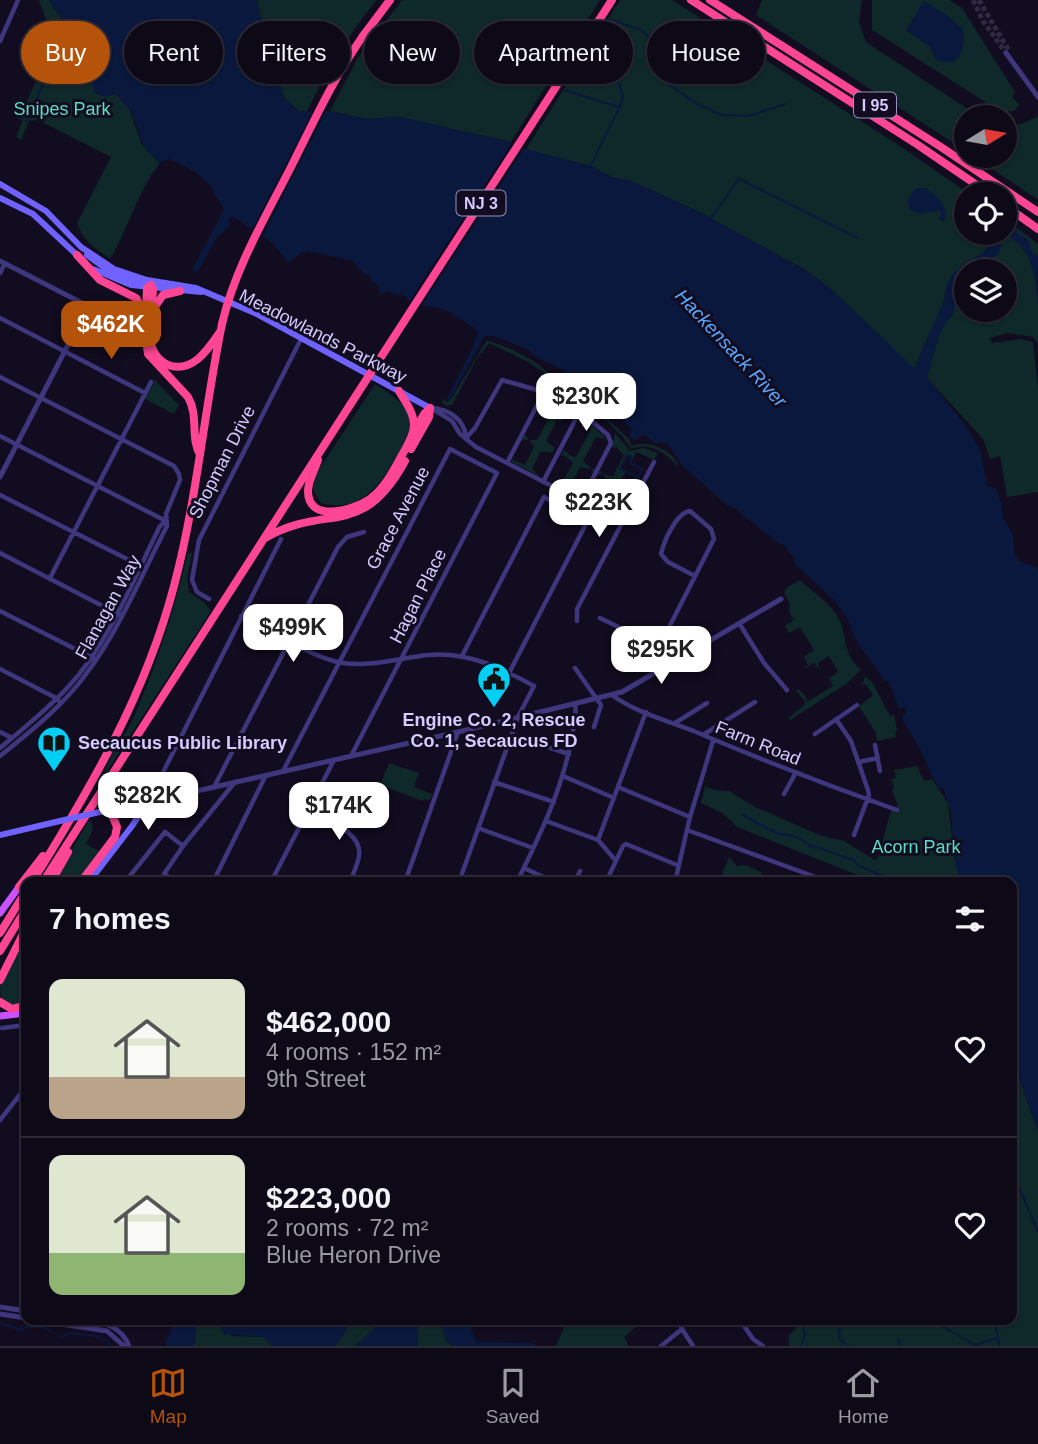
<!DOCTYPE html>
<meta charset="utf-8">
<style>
:root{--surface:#0d0917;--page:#161220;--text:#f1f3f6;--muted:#9a9aa1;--line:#2d2a36;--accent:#b45309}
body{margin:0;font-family:Helvetica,sans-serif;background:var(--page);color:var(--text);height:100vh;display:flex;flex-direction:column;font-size:26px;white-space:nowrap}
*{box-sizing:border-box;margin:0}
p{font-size:23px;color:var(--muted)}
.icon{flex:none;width:38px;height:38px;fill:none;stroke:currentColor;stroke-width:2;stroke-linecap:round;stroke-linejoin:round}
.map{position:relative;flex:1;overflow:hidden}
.sheet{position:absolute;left:21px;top:877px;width:996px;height:448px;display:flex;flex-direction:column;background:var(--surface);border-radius:14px;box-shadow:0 2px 5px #0004,0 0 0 2px var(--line)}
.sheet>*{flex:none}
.top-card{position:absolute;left:21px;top:21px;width:998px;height:63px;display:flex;gap:14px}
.needle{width:46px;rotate:79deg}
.tools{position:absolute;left:954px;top:105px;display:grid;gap:14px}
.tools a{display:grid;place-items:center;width:63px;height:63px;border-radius:50%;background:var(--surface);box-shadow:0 2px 5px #0004,0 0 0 2px var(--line);font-size:35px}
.price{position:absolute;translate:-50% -60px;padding:0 16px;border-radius:14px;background:#fff;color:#222;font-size:23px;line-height:46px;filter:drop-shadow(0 2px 4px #0008)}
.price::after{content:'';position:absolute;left:50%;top:42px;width:21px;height:16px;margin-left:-10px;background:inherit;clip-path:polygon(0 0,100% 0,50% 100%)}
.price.active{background:var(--accent);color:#fff}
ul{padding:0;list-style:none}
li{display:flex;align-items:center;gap:21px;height:175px;padding:0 28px}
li+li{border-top:2px solid var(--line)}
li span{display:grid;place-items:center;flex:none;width:196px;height:140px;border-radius:14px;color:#555}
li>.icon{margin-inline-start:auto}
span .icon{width:84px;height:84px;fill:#fffc;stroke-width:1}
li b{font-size:30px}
h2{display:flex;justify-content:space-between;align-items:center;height:84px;padding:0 28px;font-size:30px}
.pill{padding:0 24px;border-radius:32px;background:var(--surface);box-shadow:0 2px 5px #0004,0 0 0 2px var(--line);font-size:24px;line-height:63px}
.pill.active{background:var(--accent);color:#fff}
.menu{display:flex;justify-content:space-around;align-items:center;height:98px;border-top:2px solid var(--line);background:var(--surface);font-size:19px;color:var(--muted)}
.menu a{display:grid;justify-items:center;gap:4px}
.menu .active{color:var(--accent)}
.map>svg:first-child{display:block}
.green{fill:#0f2829;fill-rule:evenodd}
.water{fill:#09183c}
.pier{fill:#110c1f}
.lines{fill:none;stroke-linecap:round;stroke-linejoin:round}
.stream{stroke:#09183c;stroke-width:2}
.tertiary-tunnel{stroke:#2e2941;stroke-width:5;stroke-dasharray:5 2.5;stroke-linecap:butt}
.minor{stroke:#3e377e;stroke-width:4.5}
.tertiary{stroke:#3e377e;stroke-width:5}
.secondary{stroke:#6f62ff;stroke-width:6}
.primary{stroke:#c852ff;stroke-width:7}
.motorway{stroke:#ff4694;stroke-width:8}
.secondary-bridge{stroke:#6f62ff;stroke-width:6}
.motorway-bridge{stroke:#ff4694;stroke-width:8}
.labels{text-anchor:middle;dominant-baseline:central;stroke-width:6;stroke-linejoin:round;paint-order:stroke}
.shield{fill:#110c1f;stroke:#9a92bc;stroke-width:2}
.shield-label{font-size:16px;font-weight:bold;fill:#d4cbff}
.park-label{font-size:18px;fill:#57dec4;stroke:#110c1f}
.street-label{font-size:18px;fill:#d4cbff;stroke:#110c1f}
.poi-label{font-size:18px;font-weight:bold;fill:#d4cbff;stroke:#110c1f}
.water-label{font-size:19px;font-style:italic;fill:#59a8ff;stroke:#110c1f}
</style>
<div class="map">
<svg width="1038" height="1346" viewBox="0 0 1038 1346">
<rect width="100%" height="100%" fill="#110c1f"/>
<!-- green -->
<path class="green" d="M39,0H49L73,35L75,49L63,66L83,73L94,84L116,94L129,109L142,145L160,163C137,192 129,228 110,259C96,249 82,240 77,223L111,157L38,120L29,121L21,140L16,137L23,119L19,120L51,46L50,31Z
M256,0H377C348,33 327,72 307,111H299L284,98Z
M402,0H600L511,142L399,117L366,119L330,111L357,59Z
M620,0H672L903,148L969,194H966V233H1004L1005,218L1038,244V344L1033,337L1008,333L990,338L992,343L1021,339L1033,342L1038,388V492L1007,497L1000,456L990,459L983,439L927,378L906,362L833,291L804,269L695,210L631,181L612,177L590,166L526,149ZM966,271H1004V310H966Z
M762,0H862L859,23L866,42L980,117H966V151L756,15Z
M872,0H949L962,8L1015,92L1012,97L1019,104L1015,111L1001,112L872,30Z
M1038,116V200L973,156H1004L1005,128L1024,123Z
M487,340L511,349L534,361L553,377L567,382L628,438L632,446C648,438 676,452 679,468C667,454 650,441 631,449L623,437L582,397L528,362L489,343L476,360L452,405L446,406L442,403V399L447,402L451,399Z
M155,380L179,405L174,414L145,399Z
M551,380L584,404L581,408L578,407V404L567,402L559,416L563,418L561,421L557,420L546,441L555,448L552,453L541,451L532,469L541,477L512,462L511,459L525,465L534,447L529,440H521L525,434L529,440H537L550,416L547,414L548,411L552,412L561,394L552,386L550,389L547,386Z
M375,384C388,393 404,401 409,417C413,431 405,441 399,452C381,484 362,514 321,503L313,490L316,474Z
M581,418H584L607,439L596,437L583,461L592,469L596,468L593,473L592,469L580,467L569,488L578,496L582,495L579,496L551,482L549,479V477L551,482L561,485L573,463L564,455L560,456L564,450L571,456L576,457L591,429L586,424L578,422Z
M615,433L630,451L644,448L658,453L654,460L637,452L630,462L631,457L627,456L620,468L626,471L620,482L623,484L610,509L619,518L587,501L586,497L588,501L599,504L610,482L602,474L597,475L600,470L602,474L613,476L624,455L616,447L612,448Z
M188,553H192L187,578L189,592L204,602L211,611L104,776C107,759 124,737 133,719C157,665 174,610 188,553Z
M800,580C813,593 832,603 840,621C848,641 842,652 861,670L846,684L790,720L788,719L805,704V701L796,691L799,689L806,697L807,702L833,686L829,678L838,672L829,656L818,663L820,671L814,663L802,670L808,665L804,657L814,650L800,627L789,633L785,626L794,620L789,612L790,604L784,593L786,588Z
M862,674L872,682L890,716L894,715L897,730L895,731L896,737L877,741L876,733L859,706L873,695L866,684L861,685L865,678Z
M389,763L419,773L414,787L432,794L430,800L424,799L423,801L380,785Z
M917,766L924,781L932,779L948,803L954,854L960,882H875L737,827L722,813L701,803L705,786L714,790L729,791L755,807L822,836L844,841L875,860L878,858L891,810L894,811L898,804L892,792L894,786L891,779L896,778L894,770Z
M91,821L93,829L86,844L101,852L77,882H53L88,822Z
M729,857L737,866L746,865L761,872L763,882H745L737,876L744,882H719Z
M26,933V1001L13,1007L1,999L0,985Z
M1012,1059L1038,1131V1346H789V1335L798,1326L795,1320H1012Z
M197,1320H222L220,1325L232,1336L264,1337L272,1346H194Z
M353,1320L372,1321L375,1328L356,1346H335Z
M418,1320H439L447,1341L453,1346H418Z
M567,1320H644L624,1337L629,1346H556Z"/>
<!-- water -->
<path class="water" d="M49,0H256L284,98L298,111H330L366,119L399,117L511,142L526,149L590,166L612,177L631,181L695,210L804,269L833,291L914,368L943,303L946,287L952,275L964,264L981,254L1007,230L1012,229L1027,239L1033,254L1038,255V304C1035,279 1034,252 1010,237L1002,242L999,253L974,271H966V279L958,290L953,315C935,330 935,358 927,378C945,401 967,423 980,450C983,459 984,472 987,482L984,484L996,489L1002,504L1003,518L1012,532L1015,555L1019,561L1036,567L1038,571V1131L1012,1059V882H960C959,873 955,864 954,854C950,827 956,815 942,788H938L918,745L901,717L906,712L905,707L899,709L889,681H885L857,642L847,618L834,600L794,563L795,559L783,544H780L733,507L728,506L682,465L667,443H654L644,434L636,440L629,437L632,429C611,412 594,392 573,376C561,368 546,362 533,355L529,350L494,336H485L450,399L446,401L473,347L478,331C466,322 453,312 438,308C428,306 420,306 409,302L406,296L393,294L389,290L379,295V286L372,282V278L363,273L352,261L308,251L299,254L289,263L273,243L233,217H229V227L217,237L199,270L196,272L192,270L223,211V206C214,197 216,194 210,186C201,173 184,166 170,159L160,163C135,144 142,129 128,108C124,103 120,99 116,94L106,97L95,94C93,73 72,67 53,64L57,54L63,51H73C76,32 60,17 49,0Z
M924,1L949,17L963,29C965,43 964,54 953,62L937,61L929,46L906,30Z
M916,188H926C938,198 949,205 944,222L938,218L942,214L939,210L922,214L909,209L908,200Z
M176,1320H197L194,1346H166V1340Z
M222,1320H353L335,1346H272L264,1337L224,1334L220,1325Z
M367,1320H418V1346H356L375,1328L372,1321Z
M439,1320H472L469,1324L477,1342L532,1343L534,1346H453L447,1341Z"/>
<!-- pier -->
<path class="pier" d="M315,107H328L261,239L251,232Z
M514,140L526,145L419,310L407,305Z"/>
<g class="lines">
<!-- stream -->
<path class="stream" d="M564,90L619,107
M26,122L55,59
M590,167L621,104L623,96L617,78L608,25L611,20L641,30L651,39L657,51L658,71L664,81L695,103L722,115L749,116L785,104
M711,218L739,179L858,238
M627,455L631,457L630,463L642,469L638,477L620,469Z
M743,815L778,834C788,833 804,839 811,847L814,846L853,860L859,866L897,882
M1012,1171L1038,1232
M845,1320L840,1326L839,1338L848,1346
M931,1320L975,1345L998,1338
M995,1320L999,1346
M0,1323L21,1330L25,1327H43L52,1332
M61,1338L68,1333L95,1336L102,1340H107L111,1346
M898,1339L901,1346
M801,1346L805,1334L802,1320"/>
<!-- tertiary-tunnel -->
<path class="tertiary-tunnel" d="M973,0L983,21L1006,53
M979,0L1009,51"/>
<!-- minor -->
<path class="minor" d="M0,41L18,0
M0,273L5,263
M0,318L145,393
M0,377L174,466L179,474L180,480L166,514L167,526C141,576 120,629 86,674C63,706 31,731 0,756
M431,408L452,421L460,434L476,447L622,522
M431,408C449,409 464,419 466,437
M0,436L166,521
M466,438L475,428L502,380L544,392L507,463
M543,482L580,411L608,435L611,443L581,501
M0,495L143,567
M0,553L122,616
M50,578L151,382
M209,599L197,592L192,580L199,540L302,337
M0,611L93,658
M241,616C266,629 317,660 343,663C372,667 400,658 428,655C467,651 501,668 534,686L518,717L459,882
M600,618L659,647L669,665
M577,621V609L654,462
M739,623L764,663L787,690
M659,647L714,539L711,529L690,511C676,513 664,541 661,554L668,562L695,576
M462,656L544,497L588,520L509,673
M575,668L601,705L594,727
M0,669L56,698L61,703
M612,695C636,713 669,721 696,732C762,760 829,786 897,810
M836,719L851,741L868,790L869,795L854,835
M675,723L707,703
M0,732L12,738
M815,734L857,705
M512,735L569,754
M703,735L755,702
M875,745L880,771
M0,748C24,728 48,709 69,686C109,643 134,578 160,526L166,521
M859,762L878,758
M283,771L450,449L497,473L351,756
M563,776L614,798
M494,782L554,802
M214,787L338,547L347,537L364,532
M618,787L690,817
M784,794L795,774
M148,802L281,539
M309,810C326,820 363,832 359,856C358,864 353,874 350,882
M546,821L598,840L616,861
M478,828L533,848
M687,830L829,882
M598,840L646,712
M524,868L554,882
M461,876L479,882
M125,882L165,832L183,846
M178,882L164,874L183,846L235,782
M213,882L266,775
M271,882L334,760
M405,882L458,732
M517,882C540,835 563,788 572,736C574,725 577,715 575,704
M575,882L580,871
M606,882L623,846L626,844L677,865
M675,882L690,817L713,741
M2,1028L26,1025
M18,1098L26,1101
M0,1120L26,1087
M740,1320L753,1339L763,1346
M682,1329L693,1346
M661,1346L682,1329L678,1320"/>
<!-- tertiary -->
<path class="tertiary" d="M1006,53L1038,97
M0,261L88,306L0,477
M148,802L458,732L622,692L781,599
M0,1307L26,1311
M0,1314L26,1318
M35,1320L107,1331L124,1346
M86,1320C104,1322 122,1327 129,1346"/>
<!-- secondary -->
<path class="secondary" d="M0,184L46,211L81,247L114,269L147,280L196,288L257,314L430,408
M0,198L33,214L79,257
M87,255L112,273L145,283
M93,269L131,285L201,292
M106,811L148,802
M0,835L60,821
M89,882L132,826L148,802"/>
<!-- primary -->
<path class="primary" d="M0,913L19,887
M0,1016L26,1013"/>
<!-- motorway -->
<path class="motorway" d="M691,0L918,145L990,194
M710,0L941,147L1038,212
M363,36L390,0
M1004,205L1038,229
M77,255L100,280L136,298L144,313
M154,308L163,295L180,291
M415,431L424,414L430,408
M411,449L429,417L430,408
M200,455C190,437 199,416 188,397L148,354L145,333L147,288L151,285L153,289C152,307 146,333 153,350C156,357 162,362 168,365C193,374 209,348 220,332
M318,460C315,469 308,481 308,491C308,524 354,510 370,499C385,488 393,471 402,455C407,446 414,436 414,425C414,413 405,401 399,391
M265,538C328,502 361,541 405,461
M32,882C91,788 146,693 174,586C197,500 204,411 222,324
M43,882L350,405
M51,882L68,852
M81,882L115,837L117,827L110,810
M19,887L43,856
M0,933L26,891
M0,951L26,909
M0,980L26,928
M0,1002L12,1009L26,1005"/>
<!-- secondary-bridge -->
<path class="secondary-bridge" d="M60,821L104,811"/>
<!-- motorway-bridge -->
<path class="motorway-bridge" d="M222,324C235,268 265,218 291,167C313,123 334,77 363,36
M350,405L612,0"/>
</g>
<!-- icons -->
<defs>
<g id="civic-pin" transform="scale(1.75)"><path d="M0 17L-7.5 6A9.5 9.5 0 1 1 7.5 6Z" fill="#00cff5" stroke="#110c1f"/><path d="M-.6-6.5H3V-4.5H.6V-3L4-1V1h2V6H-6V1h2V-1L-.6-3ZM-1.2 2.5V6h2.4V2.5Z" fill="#111"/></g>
<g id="library-pin" transform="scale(1.75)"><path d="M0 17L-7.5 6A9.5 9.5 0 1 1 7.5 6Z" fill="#00cff5" stroke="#110c1f"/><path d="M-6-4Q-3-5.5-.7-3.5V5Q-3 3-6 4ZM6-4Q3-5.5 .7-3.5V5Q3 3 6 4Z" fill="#111"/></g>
</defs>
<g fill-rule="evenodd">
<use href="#civic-pin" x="494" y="679"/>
<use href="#library-pin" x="54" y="743"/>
</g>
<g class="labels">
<!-- shield labels -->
<g class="shield">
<rect x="854" y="92.5" width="42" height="25" rx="5"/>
<rect x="456.5" y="190.5" width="49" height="25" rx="5"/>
</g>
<g class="shield-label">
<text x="875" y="105">I 95</text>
<text x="481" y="203">NJ 3</text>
</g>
<!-- park labels -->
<g class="park-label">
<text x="62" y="109">Snipes Park</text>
<text x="916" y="847">Acorn Park</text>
</g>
<!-- street labels -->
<g class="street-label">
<text transform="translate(323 336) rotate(27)">Meadowlands Parkway</text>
<text transform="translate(222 462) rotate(-63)">Shopman Drive</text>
<text transform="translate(398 518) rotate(-62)">Grace Avenue</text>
<text transform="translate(418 596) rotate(-63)">Hagan Place</text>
<text transform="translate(108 607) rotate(-61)">Flanagan Way</text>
<text transform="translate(758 743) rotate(22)">Farm Road</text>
</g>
<!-- poi labels -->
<g class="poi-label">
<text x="494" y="720">Engine Co. 2, Rescue<tspan x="494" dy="21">Co. 1, Secaucus FD</tspan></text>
<text x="78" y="743" text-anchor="start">Secaucus Public Library</text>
</g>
<!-- water labels -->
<g class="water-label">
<text transform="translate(731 348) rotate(47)">Hackensack River</text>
</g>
</g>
</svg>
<div class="tools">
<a><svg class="needle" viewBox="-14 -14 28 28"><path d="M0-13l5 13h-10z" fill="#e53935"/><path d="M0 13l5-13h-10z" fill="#9a9aa1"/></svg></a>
<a><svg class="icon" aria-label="locate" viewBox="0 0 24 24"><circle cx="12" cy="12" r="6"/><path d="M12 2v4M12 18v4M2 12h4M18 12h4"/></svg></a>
<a><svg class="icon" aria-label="layers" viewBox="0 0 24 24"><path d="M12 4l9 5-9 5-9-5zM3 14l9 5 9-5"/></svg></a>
</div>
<b class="price active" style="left:111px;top:361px">$462K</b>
<b class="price" style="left:586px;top:433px">$230K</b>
<b class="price" style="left:599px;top:539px">$223K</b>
<b class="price" style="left:293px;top:664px">$499K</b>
<b class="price" style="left:661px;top:686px">$295K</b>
<b class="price" style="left:148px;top:832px">$282K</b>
<b class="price" style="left:339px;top:842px">$174K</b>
<div class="top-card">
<a class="pill active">Buy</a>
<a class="pill">Rent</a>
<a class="pill">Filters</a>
<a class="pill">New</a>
<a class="pill">Apartment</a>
<a class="pill">House</a>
</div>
<section class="sheet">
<h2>7 homes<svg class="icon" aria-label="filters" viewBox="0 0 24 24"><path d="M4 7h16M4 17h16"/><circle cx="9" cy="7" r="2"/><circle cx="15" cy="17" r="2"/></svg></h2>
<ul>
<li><span style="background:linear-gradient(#dfe7d0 70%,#b9a48a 0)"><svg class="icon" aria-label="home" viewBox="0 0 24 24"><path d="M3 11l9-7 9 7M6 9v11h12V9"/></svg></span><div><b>$462,000</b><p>4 rooms · 152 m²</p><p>9th Street</p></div><svg class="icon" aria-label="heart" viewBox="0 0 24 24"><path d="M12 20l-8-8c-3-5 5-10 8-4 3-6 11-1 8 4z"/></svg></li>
<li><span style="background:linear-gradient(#dfe7d0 70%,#8fb573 0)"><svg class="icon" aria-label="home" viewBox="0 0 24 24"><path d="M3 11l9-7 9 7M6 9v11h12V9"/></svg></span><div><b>$223,000</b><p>2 rooms · 72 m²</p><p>Blue Heron Drive</p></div><svg class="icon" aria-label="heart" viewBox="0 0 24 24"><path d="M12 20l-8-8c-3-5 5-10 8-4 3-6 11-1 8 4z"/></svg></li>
</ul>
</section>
</div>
<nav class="menu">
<a class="active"><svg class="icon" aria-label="map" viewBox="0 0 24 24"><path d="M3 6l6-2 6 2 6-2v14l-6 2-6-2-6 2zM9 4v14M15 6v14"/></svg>Map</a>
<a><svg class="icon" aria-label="saved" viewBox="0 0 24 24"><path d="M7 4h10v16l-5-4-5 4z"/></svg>Saved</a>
<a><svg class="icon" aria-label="home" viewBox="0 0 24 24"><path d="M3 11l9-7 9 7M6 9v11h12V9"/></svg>Home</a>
</nav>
